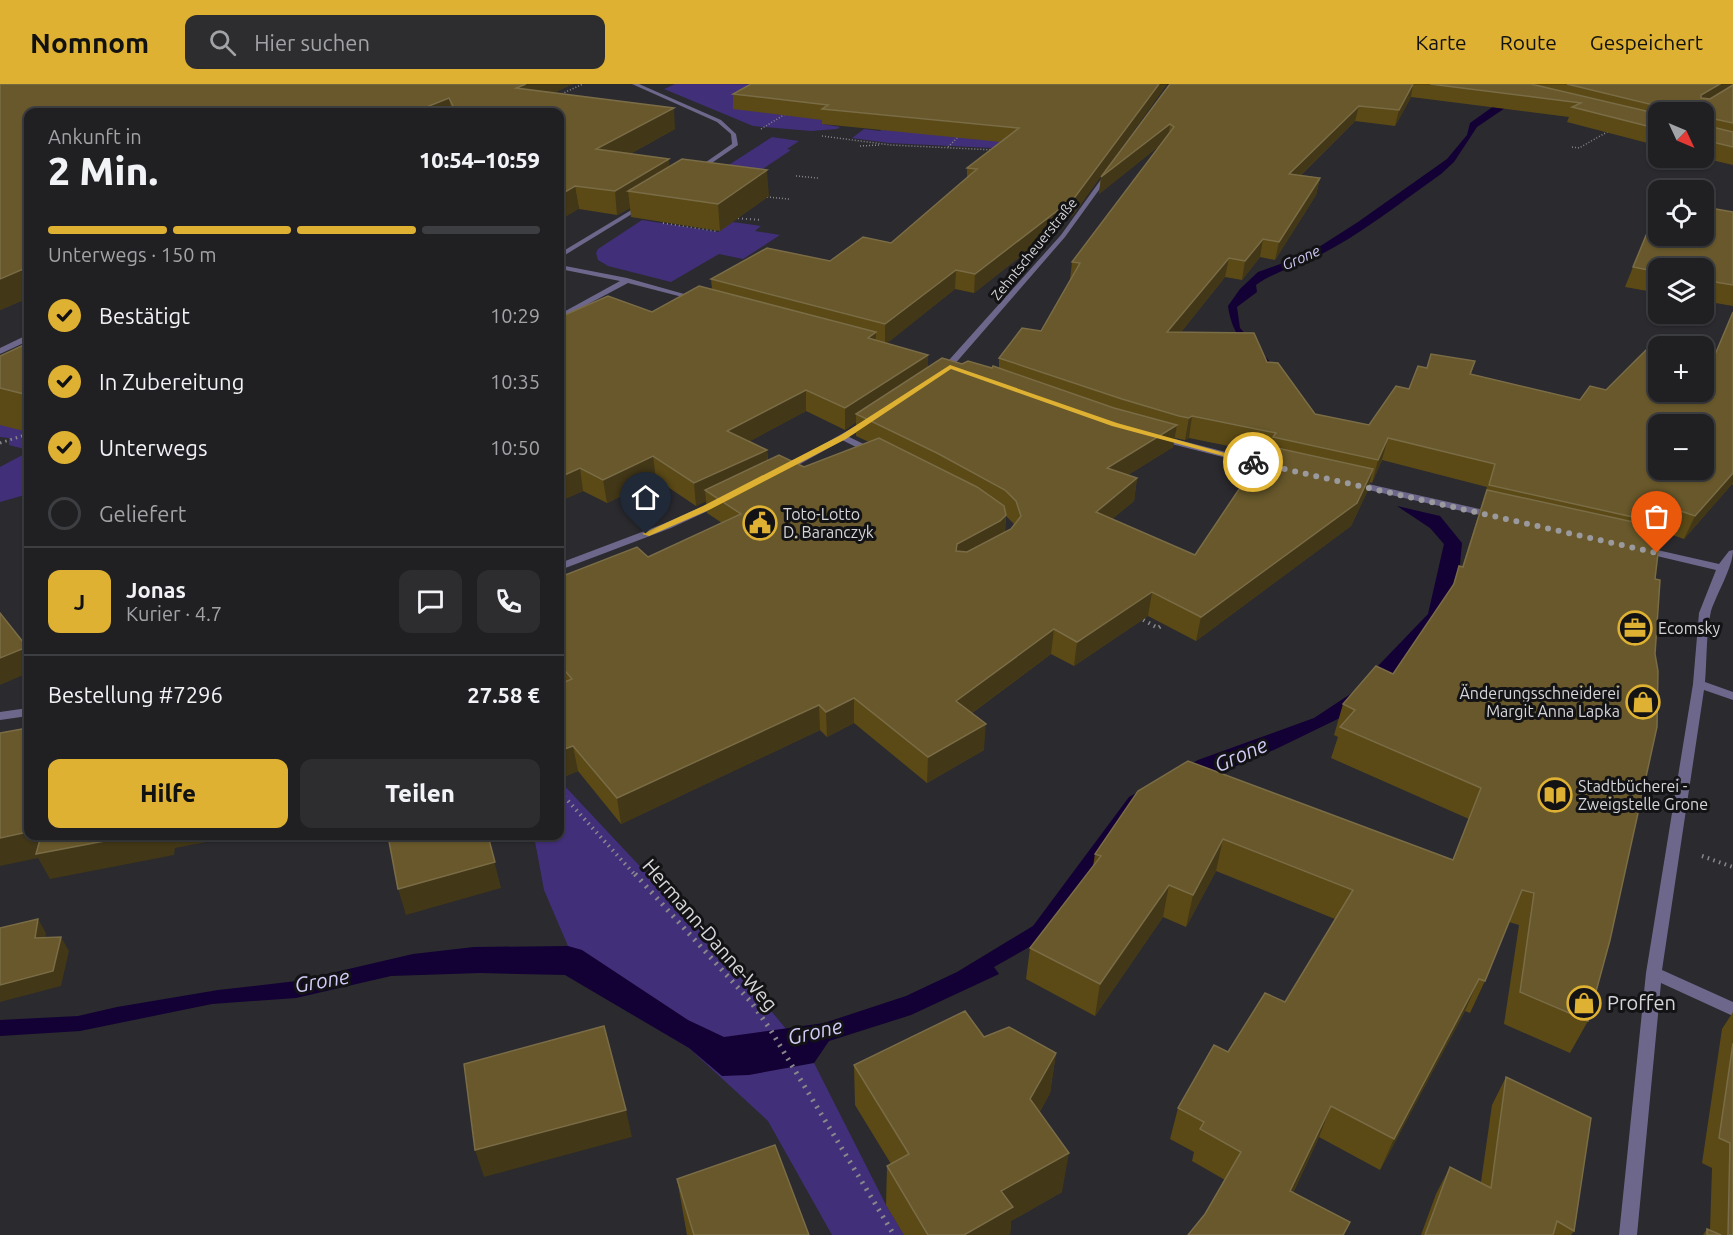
<!DOCTYPE html>
<html lang="de">
<meta charset="utf-8">
<style>
:root{--surface:#202023;--page:#2d2d30;--text:#f1f3f6;--muted:#a2a3a6;--line:#3d3e41;--accent:#deb133}
body{margin:0;font-family:Ubuntu,sans-serif;background:var(--page);color:var(--text);height:100vh;display:flex;flex-direction:column;font-size:22px;white-space:nowrap}
*{box-sizing:border-box;margin:0}
p{font-size:20px;color:var(--muted)}
.icon{flex:none;width:33px;height:33px;fill:none;stroke:currentColor;stroke-width:2;stroke-linecap:round;stroke-linejoin:round}
.map{position:relative;flex:1;overflow:hidden}
.panel{position:absolute;left:24px;top:24px;width:540px;height:732px;display:flex;flex-direction:column;background:var(--surface);border-radius:12px;box-shadow:0 2px 4px #0004,0 0 0 2px var(--line)}
.panel>*{flex:none}
.needle{width:39px;rotate:134deg}
.tools{position:absolute;left:1648px;top:18px;display:grid;gap:12px}
.tools a{display:grid;place-items:center;width:66px;height:66px;border-radius:12px;background:var(--surface);box-shadow:0 2px 4px #0004,0 0 0 2px var(--line);font-size:30px}
.pin{position:absolute;display:grid;place-items:center;width:51px;height:51px;color:#fff;margin:-62px -26px;border-radius:50% 50% 50% 0;rotate:-45deg;box-shadow:0 0 6px #0007}
.pin .icon{rotate:45deg}
.courier{position:absolute;display:grid;place-items:center;width:60px;height:60px;margin:-30px;border:4px solid #deb133;border-radius:50%;background:#fff;color:#222;box-shadow:0 2px 8px #0007}
.headline em{font-style:normal;font-weight:800}
.headline div{display:flex;flex-direction:column-reverse}
.headline{display:flex;align-items:center;justify-content:space-between;height:102px;padding:0 24px}
h1{font-size:39px;font-weight:800;line-height:45px}
.bar{display:grid;grid-template-columns:repeat(4,1fr);gap:9px 6px;align-content:center;height:72px;padding:0 24px}
.bar i{height:8px;border-radius:4px;background:var(--line)}
.bar .active{background:var(--accent)}
.bar p{grid-column:span 4}
.line{display:flex;align-items:center;gap:15px;padding:0 24px;border-top:2px solid var(--line)}
.line div{flex:1}
.round{display:grid;place-items:center;flex:none;width:63px;height:63px;border-radius:12px;background:var(--page)}
ol{padding:0 24px;list-style:none}
li{display:flex;align-items:center;gap:18px;height:66px}
li p{margin-inline-start:auto}
li .icon{padding:6px;border-radius:50%;background:var(--accent);color:#111;stroke-width:4}
li:last-child{color:var(--muted)}
li i{width:33px;height:33px;border:3px solid var(--line);border-radius:50%}
.button{display:flex;gap:12px;margin-top:auto;padding:12px 24px}
.button a{flex:1;height:69px;border-radius:12px;background:var(--accent);color:#111;font-size:24px;font-weight:800;line-height:69px;text-align:center}
.button a+a{background:var(--page);color:var(--text)}
header{display:flex;align-items:center;gap:36px;box-sizing:border-box;height:84px;padding:0 30px;background:var(--accent);color:#111}
header strong{font-size:28px}
nav{display:flex;gap:33px;margin-inline-start:auto;font-size:21px}
.search{width:420px;height:54px;background:var(--page);display:flex;align-items:center;gap:15px;box-sizing:border-box;padding:0 21px;border-radius:12px;color:var(--muted);font-size:22px}
.map>svg:first-child{display:block}
.green{fill:#422f79}
.water{fill:#130034}
.lines{fill:none;stroke-linecap:round;stroke-linejoin:round}
.path-far4{stroke:#88888c;stroke-width:1.5;stroke-dasharray:1 2;stroke-linecap:butt}
.path-far3{stroke:#88888c;stroke-width:2;stroke-dasharray:1 3;stroke-linecap:butt}
.path-far2{stroke:#88888c;stroke-width:3;stroke-dasharray:1.5 4;stroke-linecap:butt}
.path-far1{stroke:#88888c;stroke-width:4;stroke-dasharray:1.5 4.5;stroke-linecap:butt}
.path{stroke:#88888c;stroke-width:5;stroke-dasharray:2 6;stroke-linecap:butt}
.service{fill:#6d688b;fill-rule:evenodd}
.minor{fill:#6d688b;fill-rule:evenodd}
.wall{fill:#5b4a16;fill-rule:evenodd}
.shaded-wall{fill:#423717}
.building{fill:#68582b;stroke:#7a6c46;stroke-width:1.5;fill-rule:evenodd}
.route{fill:#deb133}
.done{stroke:#9a999e;stroke-width:6;stroke-dasharray:0 10.8}
.labels{text-anchor:middle;stroke-width:6;stroke-linejoin:round;paint-order:stroke}
.far-street-label{font-size:14px;fill:#d6d5d9;stroke:#131315}
.far-water-label{font-size:15px;font-style:italic;fill:#d1cbf7;stroke:#131315}
.poi-label{font-size:16px;fill:#d6d5d9;stroke:#131315;text-anchor:start}
.near-street-label{font-size:20px;fill:#d6d5d9;stroke:#131315}
.near-poi-label{font-size:20px;fill:#d6d5d9;stroke:#131315;text-anchor:start}
.near-water-label{font-size:21px;font-style:italic;fill:#d1cbf7;stroke:#131315}
</style>
<header>
<strong>Nomnom</strong>
<div class="search"><svg class="icon" aria-label="search" viewBox="0 0 24 24"><circle cx="10" cy="10" r="6"/><path d="M15 15l6 6"/></svg>Hier suchen</div>
<nav><a>Karte</a><a>Route</a><a>Gespeichert</a></nav>
</header>
<div class="map">
<svg width="1733" height="1151" viewBox="0 0 1733 1151">
<rect width="100%" height="100%" fill="#2a2a2f"/>
<g class="green">
<path d="M675,0H959L1013,65L889,59L852,54L864,45L880,47L911,24L823,40L840,43L837,45L811,47L753,42L664,5Z"/>
<path d="M772,53L799,57L787,65L791,66L714,118L706,117L673,139L645,135Z"/>
<path d="M642,136L718,148L733,138L761,142L755,147L780,151L743,175L719,170L671,198L608,182L598,176L596,169L598,165Z"/>
<path d="M28,267V366L9,361V354L0,353V281Z"/>
<path d="M28,368V410L0,418V383Z"/>
<path d="M560,697L740,889L814,979L886,1121L904,1151H832L768,1037L689,964L569,892L568,862L544,806L534,752H560Z"/>
</g>
<g class="water">
<path d="M1501,17L1511,20L1477,43L1454,78L1441,90C1400,119 1359,152 1314,174C1294,183 1274,188 1256,201L1257,208L1237,223L1240,244L1277,286C1251,265 1233,258 1228,222L1240,205L1258,188L1308,170L1358,138L1447,75L1467,51L1470,39Z"/>
<path d="M1397,422L1440,432L1462,459L1460,480L1449,511L1417,570L1348,630L1276,665L1201,697L1063,844L994,883L999,890L911,931L829,957L814,979L749,991L722,992L689,964L565,891L480,889L391,892L296,914L212,920L80,947L0,952V936L78,932L117,923L218,906L297,897L413,870L474,863L568,862L582,866L688,936L724,953L824,939L906,912L957,888L1033,842L1129,713L1198,676L1314,634L1352,609L1428,530L1444,460L1430,444Z"/>
</g>
<g class="lines">
<g class="path-far4">
<path d="M559,11L583,0"/>
<path d="M761,45L787,29"/>
<path d="M822,52L891,61L995,66"/>
<path d="M860,62L879,61"/>
<path d="M948,63L958,53"/>
<path d="M1572,63L1579,64L1609,47"/>
<path d="M796,92L818,94"/>
<path d="M767,113L789,115"/>
</g>
<g class="path-far3">
<path d="M734,134L761,136"/>
<path d="M663,139L716,147L720,144"/>
</g>
<path class="path-far2" d="M0,359L28,350"/>
<g class="path-far1">
<path d="M1138,533L1158,544L1164,540"/>
<path d="M560,708L636,792"/>
<path d="M1702,772L1733,783"/>
</g>
<path class="path" d="M635,790L751,918L770,945L894,1151"/>
<path class="service" d="M843,350L878,367L880,369L875,372L872,371L840,355V351Z"/>
<g class="minor">
<path d="M632,0H639L721,36L736,50L738,61L700,87H696V85L732,60L731,50L717,38Z"/>
<path d="M1107,87L1112,88L1065,153L947,289H941V285L1061,151Z"/>
<path d="M643,119L646,121L645,122L560,174V169Z"/>
<path d="M560,181L627,194L702,215L698,217L628,199L560,235V230L620,197L560,185Z"/>
<path d="M25,252H28V257L0,270V264Z"/>
<path d="M870,334L873,335V339L786,388L783,389L778,386Z"/>
<path d="M1159,351L1273,380L1275,382L1270,385L1156,356L1154,354Z"/>
<path d="M1355,397L1493,428L1498,431L1493,434L1351,402L1350,400Z"/>
<path d="M719,415L724,418L723,420L671,444L560,486V479L663,440Z"/>
<path d="M1644,463L1719,480L1729,467L1733,466C1733,483 1717,509 1711,527C1706,548 1707,576 1705,598L1733,608V616L1704,606L1662,886L1733,918V932L1661,899L1637,1151H1619L1646,889L1693,600L1699,529L1716,486L1640,468L1639,466Z"/>
<path d="M28,624V632L0,636V628Z"/>
</g>
</g>
<g class="wall">
<path d="M0,0H573L553,9L675,45L630,70L769,112L720,147L631,133L630,124L617,131L579,125L560,28H28V214L0,226Z"/>
<path d="M1167,0L1073,131L974,209L955,205L887,259L928,284L962,280L992,284H999V274L1041,247L1070,196L1072,178L1159,62L1099,110L1101,93L1170,0H1733V81L1703,74H1704V28H1659V62L1567,38L1569,33L1411,13L1395,42L1355,37L1301,91L1320,94L1316,111L1275,176L1260,173L1242,196L1225,193L1181,248L1267,278L1315,330L1369,341L1409,305L1427,284L1475,277L1471,290L1580,316L1606,306L1714,273L1733,228V401L1732,400L1684,455L1661,447L1588,937L1570,969L1504,940L1519,841L1509,838L1485,897L1470,929L1465,927L1380,1086L1319,1053L1293,1109L1350,1138L1344,1151H1188L1205,1130L1225,1096L1192,1077L1194,1068L1170,1055L1178,1024L1228,968L1285,918L1335,835L1216,787L1186,843L1163,833L1095,932L1026,895L1030,864L1093,782L1095,770L1138,707L1453,776L1469,735L1331,674L1338,653L1334,651L1343,620L1393,590L1453,501L1459,482L1462,483L1487,403L1382,376L1372,399L1370,398L1367,408L1351,442L1196,557L1148,532L1074,582L1051,570L972,629L984,666L927,699L854,639L827,653L820,646L621,740L578,687L566,692L560,683V493L648,473L722,439L707,429L706,417L696,422L656,395L607,419L583,407L560,417L652,228L712,205L711,195L830,177L891,159L967,94V84L1001,58L822,40V36L733,25V10ZM806,327L845,346L856,338V352L869,358L804,383L768,377L767,366L750,357ZM1175,354L1185,356L1189,354L1263,369L1195,471L1112,435L1134,417L1137,394L1128,391L1173,363ZM1006,432L1014,440L1011,445L1005,448Z"/>
<path d="M1733,128V222L1704,217V184H1659V209L1625,203L1633,183Z"/>
<path d="M28,259V348L0,341V272Z"/>
<path d="M1733,928V1151H1703L1707,1145L1710,1146L1712,1084L1702,1079L1722,945Z"/>
<path d="M984,953L1056,969L1050,1009L1039,1029L1062,1108L1011,1137L1010,1151H904L886,1121L887,1082L891,1080L855,1021L854,981Z"/>
<path d="M1506,993L1574,1147L1571,1151H1421L1436,1110L1450,1083L1481,1098L1492,1021Z"/>
<path d="M677,1095L809,1151H687Z"/>
</g>
<g class="shaded-wall">
<path d="M526,0H573L519,25L516,4Z"/>
<path d="M1159,0H1167L1073,131L974,209L975,190Z"/>
<path d="M1413,0L1411,13L1395,42L1399,26Z"/>
<path d="M1720,0H1733V3L1696,26L1701,11Z"/>
<path d="M449,14L452,28H414Z"/>
<path d="M1359,22L1355,37L1285,106L1289,90Z"/>
<path d="M674,24L675,45L599,87L596,65Z"/>
<path d="M1170,40L1168,55L1099,110L1101,93Z"/>
<path d="M669,75L671,98L628,107L630,124L617,131L615,107Z"/>
<path d="M767,86L769,112L720,147L718,120Z"/>
<path d="M1320,94L1316,111L1275,176L1279,158Z"/>
<path d="M575,102L579,125L560,136V111Z"/>
<path d="M1263,155L1260,173L1242,196L1245,177Z"/>
<path d="M1229,174L1225,193L1164,269L1167,248Z"/>
<path d="M28,183V214L0,226V195Z"/>
<path d="M956,186L955,205L885,261V240Z"/>
<path d="M876,248L875,268L868,254Z"/>
<path d="M928,271V291L856,330V338L845,346V324Z"/>
<path d="M806,306V327L728,369L727,347Z"/>
<path d="M1192,332L1189,354L1185,356L1189,334Z"/>
<path d="M1177,341L1173,363L1104,406L1107,384Z"/>
<path d="M1388,354L1382,376L1372,399L1378,376Z"/>
<path d="M767,366L768,388L705,406L706,417L696,422L694,399Z"/>
<path d="M653,372L656,395L607,419L603,396Z"/>
<path d="M580,384L583,407L560,417V393Z"/>
<path d="M1373,385L1367,408L1351,442L1196,557L1201,533Z"/>
<path d="M1733,389V398L1732,400L1684,455L1695,432Z"/>
<path d="M1137,394L1134,417L1093,451L1096,428Z"/>
<path d="M1006,431L1004,454L955,491L957,460Z"/>
<path d="M1152,508L1148,532L1074,582L1077,558Z"/>
<path d="M1054,545L1051,570L954,642L956,617Z"/>
<path d="M27,563L28,565V589L0,601V574Z"/>
<path d="M854,614V639L827,653L826,628Z"/>
<path d="M819,621L820,646L621,740L617,714Z"/>
<path d="M986,640L984,666L927,699L928,673Z"/>
<path d="M573,662L578,687L566,692L562,666Z"/>
<path d="M28,748V752H223L222,755L175,764L174,771L50,795L38,774L0,782V754Z"/>
<path d="M488,752L501,804L406,831L398,805Z"/>
<path d="M1223,755L1216,787L1186,843L1193,811Z"/>
<path d="M1169,801L1163,833L1095,932L1100,900Z"/>
<path d="M38,835L46,849L44,869L35,854Z"/>
<path d="M61,853L69,867L61,902L0,918V901Z"/>
<path d="M1479,895L1465,927L1380,1086L1394,1055Z"/>
<path d="M1056,969L1050,1009L1024,1055L1030,1015Z"/>
<path d="M1331,1022L1319,1053L1279,1138L1290,1107Z"/>
<path d="M626,1026L632,1053L484,1093L475,1066Z"/>
<path d="M1069,1069L1062,1108L1011,1137L1010,1151H964L1001,1107Z"/>
</g>
<g class="building">
<path d="M0,0H526L516,4L674,24L596,65L669,75L615,107L575,102L560,111V28H456L449,14L414,28H28V183L0,195Z"/>
<path d="M751,0H1159L1075,113L975,190L956,186L885,240L711,195L767,164L830,177L863,153L891,159L977,85L967,84L1019,44L822,25L828,21L733,10Z"/>
<path d="M1170,0H1413L1399,26L1359,22L1289,90L1320,94L1279,158L1263,155L1245,177L1229,174L1167,248L1254,249L1267,278L1278,279L1315,330L1369,341L1396,302L1409,305L1418,282L1427,284L1431,270L1475,277L1470,290L1580,316L1590,302L1606,306L1654,258L1670,262H1659V308H1704V271L1714,273L1733,228V389L1695,432L1663,421L1660,439L1489,401L1495,380L1388,354L1378,376L1273,353L1276,349L1192,332L1189,334L1179,332L1122,315L999,274L1022,244L1041,247L1080,179L1072,178L1174,43L1170,40L1101,93ZM1659,340H1704V386H1659Z"/>
<path d="M1430,0H1531L1659,30V45L1572,23L1581,19Z"/>
<path d="M1567,0H1720L1701,11V14L1710,15L1733,1V39L1710,34L1708,36V42L1733,48V63L1704,56V28H1667L1666,24Z"/>
<path d="M682,75L767,86L718,120L628,107Z"/>
<path d="M1659,120V152H1704V123L1733,128V201L1704,196V184H1659V188L1633,183Z"/>
<path d="M699,202L876,248L868,254L928,271L845,324L806,306L727,347L767,366L694,399L653,372L603,396L580,384L560,393V233L608,212L652,228Z"/>
<path d="M28,259V311L0,304V272Z"/>
<path d="M942,274L962,280L968,277L992,284L993,282L1114,324L1177,341L1107,384L1137,394L1096,428L1195,471L1268,362L1373,385L1357,419L1201,533L1152,508L1077,558L1054,545L956,617L986,640L928,673L854,614L826,628L819,621L617,714L573,662L562,666L560,664V600L572,595L560,581V493L637,463L648,473L741,430L705,406L779,371L804,383L879,354L977,403L1004,422L1006,431L1000,437L957,460L956,467L967,468L1011,445L1021,432L1016,417L1005,406L937,369L856,330Z"/>
<path d="M1487,406L1661,444L1655,495L1660,496L1655,570L1658,587L1657,643L1610,856L1588,937L1520,908L1534,809L1522,806L1485,897L1479,895L1394,1055L1331,1022L1290,1107L1350,1138L1343,1151H1188L1205,1130L1241,1068L1200,1045L1204,1038L1178,1024L1214,961L1228,968L1265,909L1285,918L1353,806L1223,755L1193,811L1169,801L1100,900L1030,864L1101,772L1095,770L1138,707L1188,677L1453,776L1481,704L1340,643L1355,626L1343,620L1376,582L1393,590L1454,500L1459,482L1463,483Z"/>
<path d="M0,529L27,563L0,574Z"/>
<path d="M28,644V748L0,754V649Z"/>
<path d="M41,752H131L36,770Z"/>
<path d="M388,752H488L495,778L398,805Z"/>
<path d="M38,835L35,854L61,853L53,887L0,901V844Z"/>
<path d="M965,927L984,953L1009,943L1056,969L1030,1015L1069,1069L1001,1107L1013,1123L964,1151H928L887,1082L909,1070L854,981Z"/>
<path d="M604,942L626,1026L475,1066L464,980Z"/>
<path d="M1733,959V1151H1728L1730,1059L1719,1054Z"/>
<path d="M1506,993L1591,1034L1574,1147L1557,1137L1553,1151H1425L1450,1083L1491,1104Z"/>
<path d="M775,1061L809,1151H694L677,1095Z"/>
<path d="M1707,1145L1721,1151H1707Z"/>
</g>
<path class="route" d="M950,281L1117,339L1257,378L1253,380L1112,342L951,285L846,355L709,426L649,452L642,450L703,422L841,351Z"/>
<g class="lines">
<path class="done" d="M1253,378L1657,469"/>
</g>
<defs>
<symbol id="civic-ring" viewBox="-11 -11 22 22"><circle r="9.5" fill="#131315" stroke="#deb133" stroke-width="1.5"/><path d="M-.6-6.5H3V-4.5H.6V-3L4-1V1h2V6H-6V1h2V-1L-.6-3ZM-1.2 2.5V6h2.4V2.5Z" fill="#deb133"/></symbol>
<symbol id="office-ring" viewBox="-11 -11 22 22"><circle r="9.5" fill="#131315" stroke="#deb133" stroke-width="1.5"/><path d="M-6-3h4V-5.5h4V-3h4V5H-6ZM-1-4.5V-3h2v-1.5ZM-6 0V1H6V0Z" fill="#deb133"/></symbol>
<symbol id="shop-ring" viewBox="-11 -11 22 22"><circle r="9.5" fill="#131315" stroke="#deb133" stroke-width="1.5"/><path d="M-5-2.5h2.3a2.7 3.5 0 0 1 5.4 0H5L5.5 6h-11ZM-1.5-2.5h3a1.5 2.3 0 0 0-3 0Z" fill="#deb133"/></symbol>
<symbol id="library-ring" viewBox="-11 -11 22 22"><circle r="9.5" fill="#131315" stroke="#deb133" stroke-width="1.5"/><path d="M-6-4Q-3-5.5-.7-3.5V5Q-3 3-6 4ZM6-4Q3-5.5 .7-3.5V5Q3 3 6 4Z" fill="#deb133"/></symbol>
</defs>
<g fill-rule="evenodd">
<use href="#civic-ring" x="741" y="420" width="38" height="38"/>
<use href="#office-ring" x="1616" y="525" width="38" height="38"/>
<use href="#shop-ring" x="1624" y="599" width="38" height="38"/>
<use href="#library-ring" x="1536" y="692" width="38" height="38"/>
<use href="#shop-ring" x="1565" y="900" width="38" height="38"/>
</g>
<g class="labels">
<g class="far-street-label">
<text transform="translate(1034 165) rotate(-51)" y="5">Zehntscheuerstraße</text>
</g>
<g class="far-water-label">
<text transform="translate(1301 174) rotate(-24)" y="5">Grone</text>
</g>
<g class="poi-label">
<text x="783" y="436">Toto-Lotto<tspan x="783" dy="18">D. Baranczyk</tspan></text>
<text x="1658" y="550">Ecomsky</text>
<text x="1620" y="615" text-anchor="end">Änderungsschneiderei<tspan x="1620" dy="18">Margit Anna Lapka</tspan></text>
<text x="1578" y="708">Stadtbücherei -<tspan x="1578" dy="18">Zweigstelle Grone</tspan></text>
</g>
<g class="near-street-label">
<text transform="translate(710 851) rotate(49)" y="7">Hermann-Danne-Weg</text>
</g>
<g class="near-poi-label">
<text x="1607" y="926">Proffen</text>
</g>
<g class="near-water-label">
<text transform="translate(1241 671) rotate(-24)" y="7">Grone</text>
<text transform="translate(322 897) rotate(-10)" y="7">Grone</text>
<text transform="translate(815 948) rotate(-13)" y="7">Grone</text>
</g>
</g>
</svg>
<div class="tools">
<a><svg class="needle" viewBox="-14 -14 28 28"><path d="M0-13l5 13h-10z" fill="#e53935"/><path d="M0 13l5-13h-10z" fill="#a2a3a6"/></svg></a>
<a><svg class="icon" aria-label="locate" viewBox="0 0 24 24"><circle cx="12" cy="12" r="6"/><path d="M12 2v4M12 18v4M2 12h4M18 12h4"/></svg></a>
<a><svg class="icon" aria-label="layers" viewBox="0 0 24 24"><path d="M12 4l9 5-9 5-9-5zM3 14l9 5 9-5"/></svg></a>
<a>+</a>
<a>−</a>
</div>
<div class="pin" style="left:1657px;top:469px;background:#ea580c"><svg class="icon" aria-label="bag" viewBox="0 0 24 24"><path d="M5 8h14l-1 12H6zM9 8a3 3 0 0 1 6 0"/></svg></div>
<div class="pin" style="left:646px;top:450px;background:#1f2937"><svg class="icon" aria-label="home" viewBox="0 0 24 24"><path d="M3 11l9-7 9 7M6 9v11h12V9"/></svg></div>
<div class="courier" style="left:1253px;top:378px"><svg class="icon" aria-label="bike" viewBox="0 0 24 24"><circle cx="6" cy="16" r="4"/><circle cx="18" cy="16" r="4"/><path d="M6 16l4-8h5l3 8M10 8l3 8H6M13 5h3"/></svg></div>
<section class="panel">
<div class="headline"><div><h1>2 Min.</h1><p>Ankunft in</p></div><em>10:54–10:59</em></div>
<div class="bar"><i class="active"></i><i class="active"></i><i class="active"></i><i></i><p>Unterwegs · 150 m</p></div>
<ol>
<li><svg class="icon" aria-label="check" viewBox="0 0 24 24"><path d="M5 12l5 5 9-10"/></svg>Bestätigt<p>10:29</p></li>
<li><svg class="icon" aria-label="check" viewBox="0 0 24 24"><path d="M5 12l5 5 9-10"/></svg>In Zubereitung<p>10:35</p></li>
<li><svg class="icon" aria-label="check" viewBox="0 0 24 24"><path d="M5 12l5 5 9-10"/></svg>Unterwegs<p>10:50</p></li>
<li><i></i>Geliefert</li>
</ol>
<div class="line" style="height:108px"><b class="round" style="background:var(--accent);color:#111">J</b><div><b>Jonas</b><p>Kurier · 4.7</p></div><a class="round"><svg class="icon" aria-label="chat" viewBox="0 0 24 24"><path d="M4 5h16v11H9l-5 4z"/></svg></a><a class="round"><svg class="icon" aria-label="phone" viewBox="0 0 24 24"><path d="M5 4h4l2 5-3 2q2 4 5 5l2-3 5 2v4C11 20 4 13 5 4z"/></svg></a></div>
<div class="line" style="height:78px"><div>Bestellung #7296</div><b>27.58 €</b></div>
<div class="button"><a>Hilfe</a><a>Teilen</a></div>
</section>
</div>
